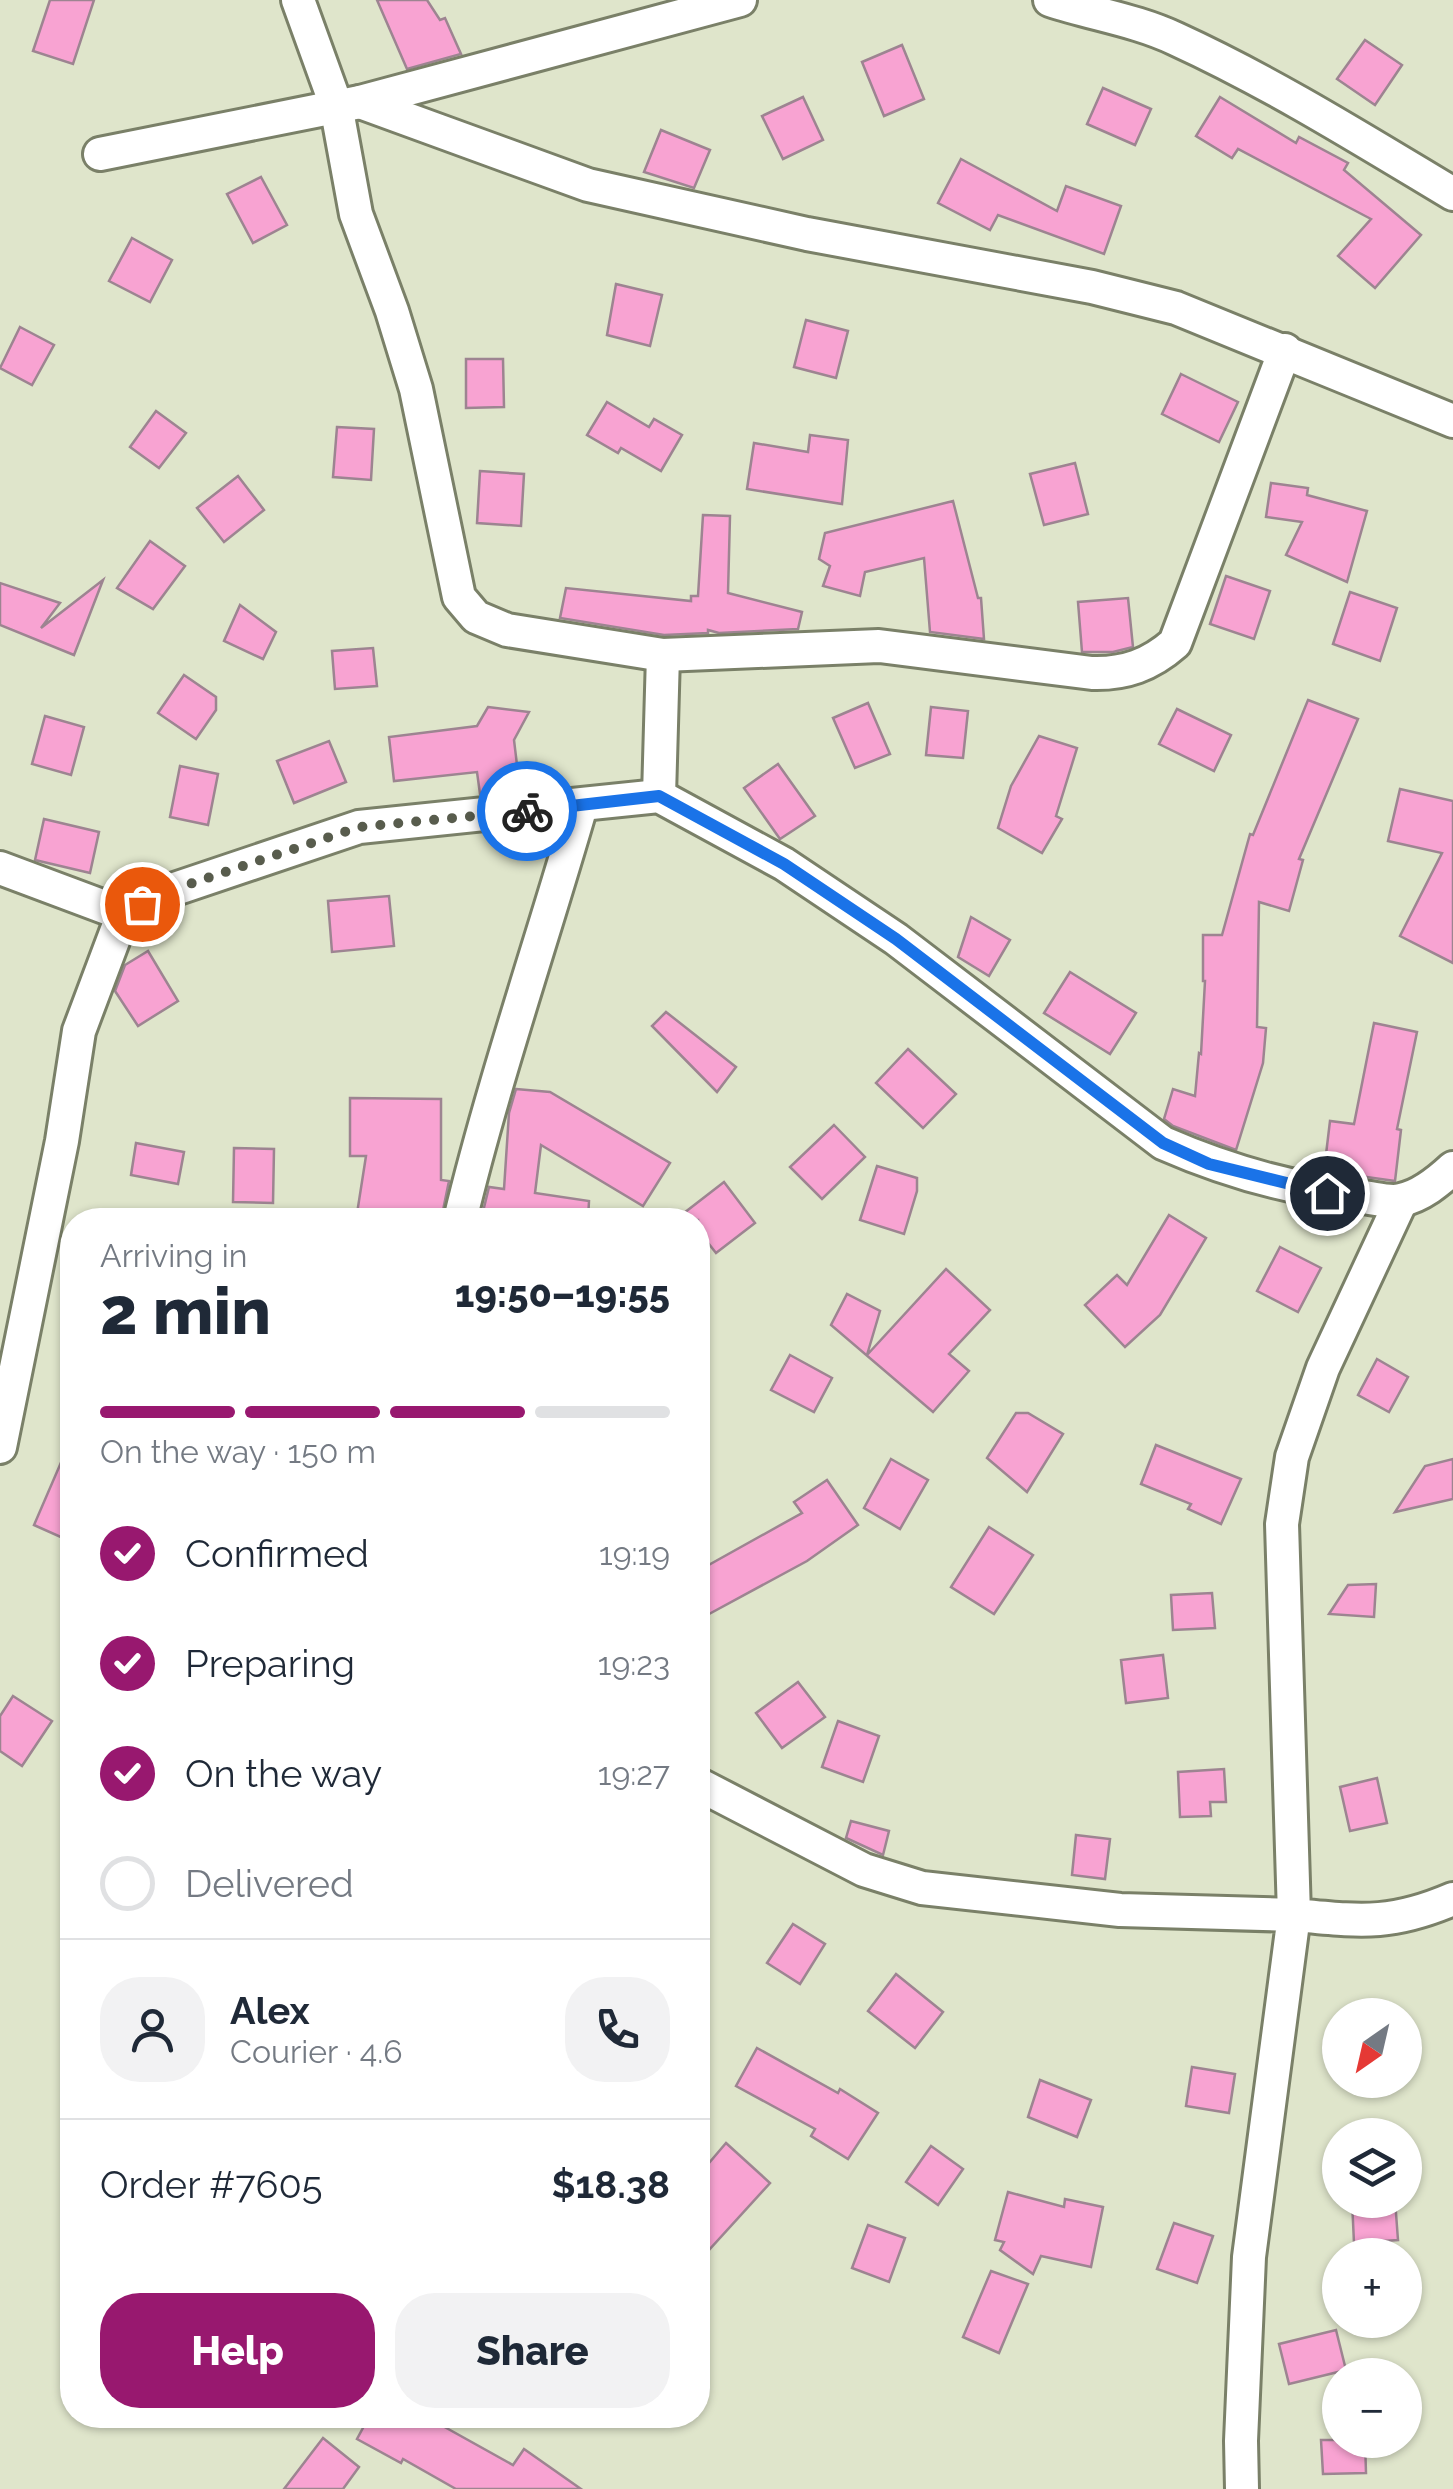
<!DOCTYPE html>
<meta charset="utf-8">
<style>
:root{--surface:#fff;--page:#f2f2f3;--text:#1f2937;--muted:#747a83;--line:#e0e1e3;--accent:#98186f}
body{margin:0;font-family:Raleway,sans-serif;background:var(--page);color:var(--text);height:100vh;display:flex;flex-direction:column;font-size:38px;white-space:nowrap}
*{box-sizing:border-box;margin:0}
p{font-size:32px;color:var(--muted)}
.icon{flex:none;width:55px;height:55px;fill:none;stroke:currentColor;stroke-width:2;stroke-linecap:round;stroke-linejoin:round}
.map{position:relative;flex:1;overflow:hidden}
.drawer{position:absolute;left:60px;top:1208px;width:650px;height:1220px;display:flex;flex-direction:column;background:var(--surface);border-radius:40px;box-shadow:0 2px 8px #0004}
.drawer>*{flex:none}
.needle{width:65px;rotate:214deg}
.fabs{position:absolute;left:1322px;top:1998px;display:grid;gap:20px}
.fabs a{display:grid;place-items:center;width:100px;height:100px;border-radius:50%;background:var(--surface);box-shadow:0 2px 8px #0004;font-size:50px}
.pin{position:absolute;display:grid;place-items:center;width:85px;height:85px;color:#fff;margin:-42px;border:5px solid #fff;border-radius:50%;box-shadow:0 2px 10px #0007}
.courier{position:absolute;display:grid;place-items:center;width:100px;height:100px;margin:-50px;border:8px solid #1a73e8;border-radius:50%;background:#fff;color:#222;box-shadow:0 2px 12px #0007}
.summary em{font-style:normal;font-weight:800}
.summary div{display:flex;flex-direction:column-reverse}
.summary{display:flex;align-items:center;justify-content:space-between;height:170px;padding:0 40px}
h1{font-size:65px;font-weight:800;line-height:75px}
.bar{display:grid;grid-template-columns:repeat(4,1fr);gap:15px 10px;align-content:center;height:120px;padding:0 40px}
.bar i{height:12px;border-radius:8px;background:var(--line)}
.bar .selected{background:var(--accent)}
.bar p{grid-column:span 4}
.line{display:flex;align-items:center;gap:25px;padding:0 40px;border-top:2px solid var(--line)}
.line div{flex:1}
.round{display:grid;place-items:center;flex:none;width:105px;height:105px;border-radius:40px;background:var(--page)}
ol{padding:0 40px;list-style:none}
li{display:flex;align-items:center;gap:30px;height:110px}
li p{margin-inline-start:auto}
li .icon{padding:10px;border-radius:50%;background:var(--accent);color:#fff;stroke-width:4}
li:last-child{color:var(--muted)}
li i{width:55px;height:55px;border:5px solid var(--line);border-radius:50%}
.primary-button{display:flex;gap:20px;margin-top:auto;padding:20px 40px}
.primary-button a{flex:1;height:115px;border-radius:40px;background:var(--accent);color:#fff;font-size:40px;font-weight:800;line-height:115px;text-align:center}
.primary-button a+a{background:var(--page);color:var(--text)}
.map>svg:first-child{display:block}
.building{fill:#f8a3d2;stroke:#9d8491;stroke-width:2.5}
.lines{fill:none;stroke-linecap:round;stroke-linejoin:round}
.minor-casing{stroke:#7a8068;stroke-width:38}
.minor{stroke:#fff;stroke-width:32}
.done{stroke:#585c4d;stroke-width:10;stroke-dasharray:0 18}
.route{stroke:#1a73e8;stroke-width:12}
</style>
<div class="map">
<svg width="1453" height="2489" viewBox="0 0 1453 2489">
<rect width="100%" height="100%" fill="#dfe5cb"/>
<g class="building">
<path d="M50,0H94L73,64L33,51Z"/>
<path d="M377,0H427L440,20L445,18L461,54L407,69Z"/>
<path d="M1365,40L1402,65L1375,105L1337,79Z"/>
<path d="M902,45L924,99L884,116L862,62Z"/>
<path d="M1103,88L1151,109L1135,145L1087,124Z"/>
<path d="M803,97L823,140L783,159L762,116Z"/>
<path d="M1220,97L1296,143L1299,137L1348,163L1344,170L1421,235L1375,288L1338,256L1371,219L1238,149L1232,158L1196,136Z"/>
<path d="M661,130L710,150L694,188L644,172Z"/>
<path d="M961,159L1057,211L1066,186L1121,206L1104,254L998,215L990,230L938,203Z"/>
<path d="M261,177L287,225L253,243L227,194Z"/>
<path d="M132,238L172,260L150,302L109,281Z"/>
<path d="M616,284L662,295L650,346L607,335Z"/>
<path d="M806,320L848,331L836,378L794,367Z"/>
<path d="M20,327L54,345L32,385L0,368Z"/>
<path d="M466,359H503L504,407L466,408Z"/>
<path d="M1181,374L1238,402L1219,442L1162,414Z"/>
<path d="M607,402L649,427L654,419L682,435L661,471L621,448L618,453L587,435Z"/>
<path d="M156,411L186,433L159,468L130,447Z"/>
<path d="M337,427L374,429L371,480L333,477Z"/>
<path d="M810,435L848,440L842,504L747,489L754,443L808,452Z"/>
<path d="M1075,463L1088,514L1044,525L1030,474Z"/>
<path d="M480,471L524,474L521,526L477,523Z"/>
<path d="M238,476L264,510L224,542L197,508Z"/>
<path d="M1271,483L1308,488L1307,495L1367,511L1347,582L1286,555L1302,522L1266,517Z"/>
<path d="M953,501L978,598H981L984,639L930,632L924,558L865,572L860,596L823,586L830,566L819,559L825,533Z"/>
<path d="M703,515L730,516L728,593L802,612L798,629L719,633L708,630V633L664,635L560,618L566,588L691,601V596H698Z"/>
<path d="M150,541L185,566L153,609L117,588Z"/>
<path d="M1226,576L1270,591L1254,639L1210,624Z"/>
<path d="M103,580L74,655L0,625V583L60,603L41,628Z"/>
<path d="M1350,592L1397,608L1380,661L1333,644Z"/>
<path d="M1128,598L1133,647L1113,652H1082L1078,602Z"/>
<path d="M240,605L276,632L263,659L224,641Z"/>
<path d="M373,648L377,686L335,689L332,651Z"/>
<path d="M184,675L216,697V710L196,739L158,713Z"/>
<path d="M1308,700L1358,719L1299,859L1303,860L1289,911L1259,902L1257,1027L1266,1028L1263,1063L1236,1150L1173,1126L1164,1119L1173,1089L1195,1096L1199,1053L1201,1054L1205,981H1203V935H1222L1250,834L1253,835Z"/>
<path d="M868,703L890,754L855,768L833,718Z"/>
<path d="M488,707L529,712L514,740L520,790L480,794L477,772L394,781L389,737L477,726Z"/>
<path d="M931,707L968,711L963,758L926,755Z"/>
<path d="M1177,709L1231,735L1214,771L1159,744Z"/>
<path d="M45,716L84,727L71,775L32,764Z"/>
<path d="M1039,736L1077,748L1056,816L1062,819L1042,853L998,828L1011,786Z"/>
<path d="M329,741L346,782L294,803L277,761Z"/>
<path d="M778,764L815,816L780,839L744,788Z"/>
<path d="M180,766L218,774L208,825L170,817Z"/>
<path d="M1400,789L1453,801V963L1400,936L1442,853L1388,841Z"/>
<path d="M44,819L99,832L90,873L35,860Z"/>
<path d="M389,896L394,946L332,952L328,901Z"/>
<path d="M971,917L1010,940L989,976L958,957Z"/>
<path d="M148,951L178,1001L138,1026L115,991L125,965Z"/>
<path d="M1070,972L1136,1013L1110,1054L1044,1013Z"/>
<path d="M666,1012L736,1067L717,1092L652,1026Z"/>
<path d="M1374,1023L1417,1032L1397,1129L1401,1130L1395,1181L1324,1171L1330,1121L1354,1124Z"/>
<path d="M908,1049L956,1094L923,1128L876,1083Z"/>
<path d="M516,1089L550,1092L670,1163L643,1206L541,1145L535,1193L589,1201L588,1220H481L489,1187L504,1189L509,1113Z"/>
<path d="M350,1098L441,1099V1180L449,1181L441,1220H356L366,1156H350Z"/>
<path d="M834,1125L865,1157L822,1199L790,1167Z"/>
<path d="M136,1143L184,1152L178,1184L131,1175Z"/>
<path d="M234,1148L274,1149L273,1203L233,1202Z"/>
<path d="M877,1166L917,1178V1191L904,1234L860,1220Z"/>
<path d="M724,1182L755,1223L716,1253L698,1230V1220H690L684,1213Z"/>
<path d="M1169,1215L1206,1238L1160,1315L1125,1347L1085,1305L1117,1275L1127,1285Z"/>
<path d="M1280,1247L1321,1268L1298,1312L1257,1291Z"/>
<path d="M946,1269L990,1310L949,1354L969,1371L933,1412L831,1325L847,1294L880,1311L867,1355Z"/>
<path d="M790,1355L832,1378L814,1412L771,1390Z"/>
<path d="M1377,1359L1408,1377L1389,1412L1358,1395Z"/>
<path d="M1016,1413H1028L1063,1434L1027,1492L987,1458Z"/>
<path d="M72,1437V1542L34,1525Z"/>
<path d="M1156,1445L1241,1479L1221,1524L1188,1509L1191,1504L1141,1484Z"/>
<path d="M891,1459L928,1480L900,1529L864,1508Z"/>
<path d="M1453,1459V1499L1395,1512L1425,1466Z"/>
<path d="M827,1480L858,1525L807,1561L698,1620V1571L802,1513L794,1502Z"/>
<path d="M989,1527L1033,1555L994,1614L951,1587Z"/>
<path d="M1376,1584L1374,1617L1329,1614L1348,1585Z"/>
<path d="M1212,1593L1215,1628L1173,1630L1171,1595Z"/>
<path d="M1163,1655L1168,1698L1126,1703L1121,1660Z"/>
<path d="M798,1682L825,1717L782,1748L756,1713Z"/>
<path d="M13,1696L52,1721L22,1766L0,1751V1716Z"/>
<path d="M838,1721L879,1736L863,1782L822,1767Z"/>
<path d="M1224,1769L1226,1802H1210L1211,1816L1180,1817L1178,1772Z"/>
<path d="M1377,1778L1387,1823L1350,1831L1340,1787Z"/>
<path d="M851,1821L889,1831L883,1855L846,1838Z"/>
<path d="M1076,1835L1110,1839L1105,1879L1072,1875Z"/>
<path d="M793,1924L825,1944L800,1984L767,1963Z"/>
<path d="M896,1974L943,2012L915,2048L868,2011Z"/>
<path d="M757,2048L838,2093L840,2089L878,2113L848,2159L811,2136L815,2129L736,2086Z"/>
<path d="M1192,2067L1235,2074L1229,2113L1186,2106Z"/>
<path d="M1040,2080L1091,2100L1077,2137L1028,2117Z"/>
<path d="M726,2143L770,2183L698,2262V2176Z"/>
<path d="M931,2146L963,2169L938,2205L906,2182Z"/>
<path d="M1008,2192L1064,2207L1065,2199L1103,2207L1091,2267L1041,2256L1033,2274L1000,2250L1004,2242L995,2240Z"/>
<path d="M1352,2200H1395L1398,2240L1354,2243Z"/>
<path d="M1174,2223L1213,2236L1197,2283L1157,2269Z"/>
<path d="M868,2225L905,2238L889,2282L852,2268Z"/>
<path d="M991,2271L1028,2284L999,2353L963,2337Z"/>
<path d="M1336,2330L1346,2370L1289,2384L1279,2344Z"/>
<path d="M370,2415H423L513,2465L524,2449L581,2489H456L403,2459L401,2463L357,2439Z"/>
<path d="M323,2438L359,2467L343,2489H284Z"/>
<path d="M1321,2440H1365L1366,2473L1323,2474Z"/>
</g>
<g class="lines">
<defs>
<g id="minor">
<path d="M298,0L336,105L356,214L392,311L416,389L459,597L476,617L507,630L663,655L879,646L1092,673C1125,674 1150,665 1175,643L1285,350"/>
<path d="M1050,0C1092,14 1136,20 1176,39C1272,83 1363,140 1453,194"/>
<path d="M360,102L588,185L807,234L1092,287L1176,308L1453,421"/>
<path d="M100,154L360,102L740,0"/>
<path d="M659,796L663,655"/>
<path d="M0,868L123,914"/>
<path d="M1401,1201L1323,1368L1292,1457L1282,1524L1294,1915C1360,1921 1390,1926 1453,1899"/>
<path d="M460,1220C494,1080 541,944 581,806"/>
<path d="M0,1447L62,1141L79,1031L123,914L160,894L359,827L659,796L784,864L896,939L1163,1143C1227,1171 1294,1190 1363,1197C1374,1198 1390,1203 1401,1200C1421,1196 1439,1181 1453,1168"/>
<path d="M698,1784L864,1870L922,1888L1120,1910L1294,1915L1249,2257L1241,2441L1242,2489"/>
</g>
</defs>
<use href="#minor" class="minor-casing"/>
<use href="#minor" class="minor"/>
</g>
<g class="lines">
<path class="done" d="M142,904L160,894L359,827L527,811"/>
<path class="route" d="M527,811L659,796L784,864L896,939L1163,1143L1209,1164L1327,1193"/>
</g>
</svg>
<div class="fabs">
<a><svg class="needle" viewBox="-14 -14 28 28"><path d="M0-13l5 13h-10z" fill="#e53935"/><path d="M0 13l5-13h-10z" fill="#747a83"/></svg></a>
<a><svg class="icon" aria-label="layers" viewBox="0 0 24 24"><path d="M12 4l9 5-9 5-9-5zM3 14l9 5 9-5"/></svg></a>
<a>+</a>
<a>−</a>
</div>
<div class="pin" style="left:142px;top:904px;background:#ea580c"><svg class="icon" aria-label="bag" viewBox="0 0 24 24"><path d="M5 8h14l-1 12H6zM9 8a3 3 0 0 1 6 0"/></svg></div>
<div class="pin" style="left:1327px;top:1193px;background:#1f2937"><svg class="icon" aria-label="home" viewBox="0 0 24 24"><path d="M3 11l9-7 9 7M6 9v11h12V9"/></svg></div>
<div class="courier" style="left:527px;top:811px"><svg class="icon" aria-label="bike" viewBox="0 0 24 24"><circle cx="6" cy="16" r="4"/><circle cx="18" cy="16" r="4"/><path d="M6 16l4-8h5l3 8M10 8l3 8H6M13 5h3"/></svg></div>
<section class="drawer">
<div class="summary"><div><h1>2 min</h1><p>Arriving in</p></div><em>19:50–19:55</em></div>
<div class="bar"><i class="selected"></i><i class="selected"></i><i class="selected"></i><i></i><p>On the way · 150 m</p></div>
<ol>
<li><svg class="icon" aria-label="check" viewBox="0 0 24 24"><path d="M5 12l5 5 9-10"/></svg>Confirmed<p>19:19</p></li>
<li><svg class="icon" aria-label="check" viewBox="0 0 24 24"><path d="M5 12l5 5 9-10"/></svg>Preparing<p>19:23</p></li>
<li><svg class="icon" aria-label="check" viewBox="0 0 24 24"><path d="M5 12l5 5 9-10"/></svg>On the way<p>19:27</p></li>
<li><i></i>Delivered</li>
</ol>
<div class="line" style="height:180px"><a class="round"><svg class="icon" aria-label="person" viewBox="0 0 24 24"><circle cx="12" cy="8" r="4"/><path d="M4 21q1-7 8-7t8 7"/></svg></a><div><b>Alex</b><p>Courier · 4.6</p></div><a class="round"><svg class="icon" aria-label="phone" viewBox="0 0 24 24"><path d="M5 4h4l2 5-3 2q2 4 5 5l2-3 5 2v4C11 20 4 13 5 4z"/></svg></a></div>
<div class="line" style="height:130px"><div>Order #7605</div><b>$18.38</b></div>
<div class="primary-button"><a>Help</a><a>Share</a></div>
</section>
</div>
